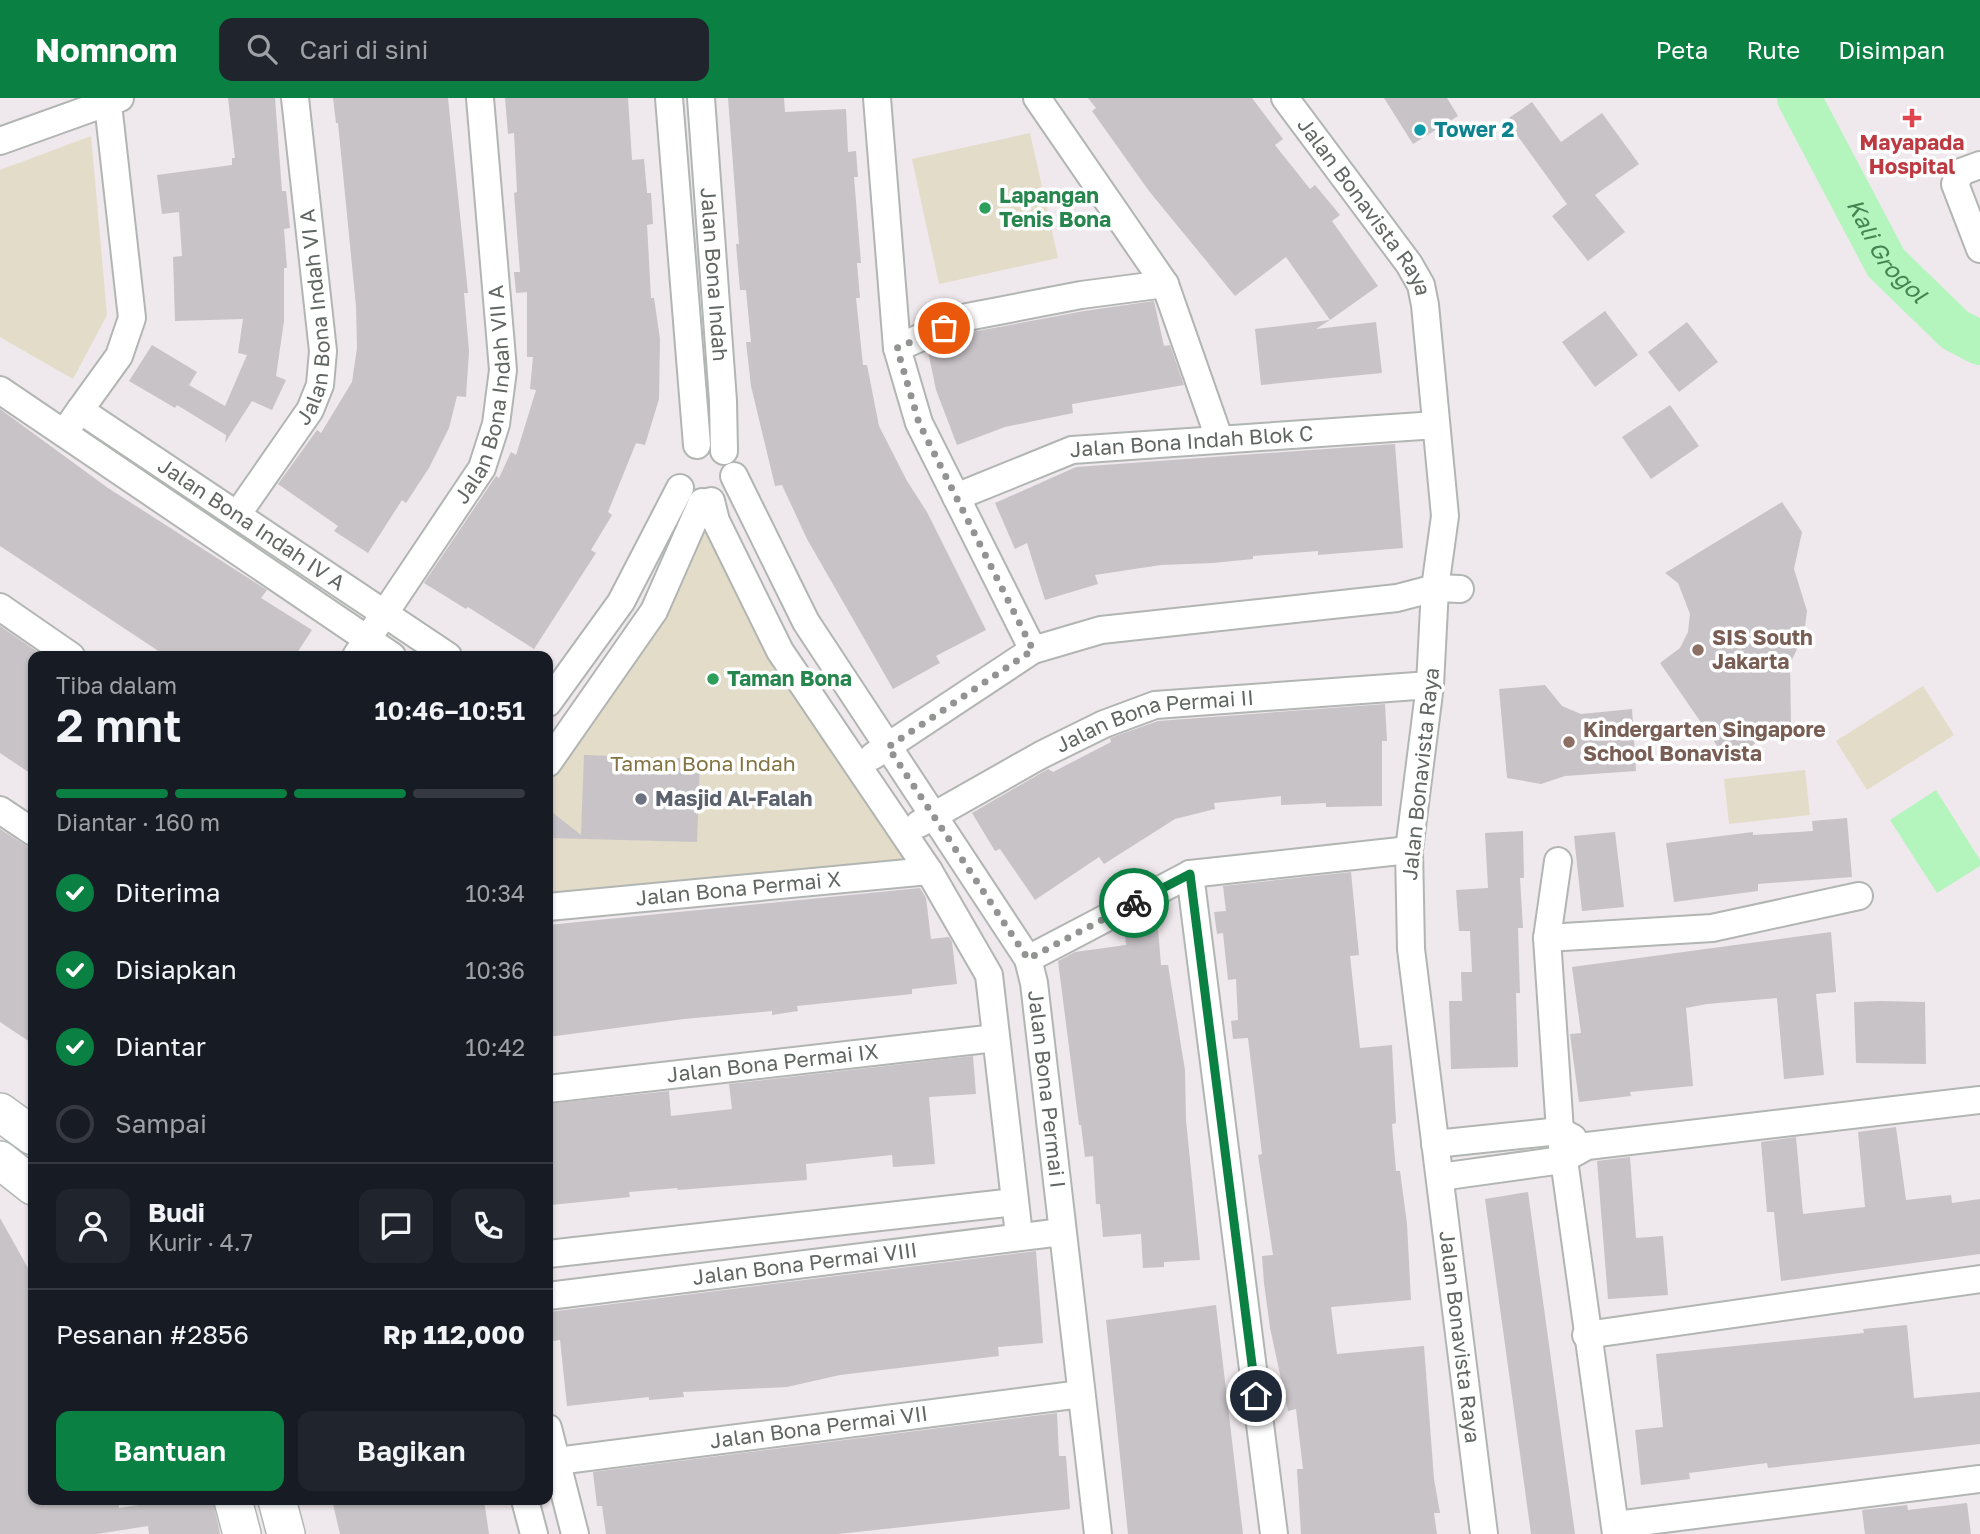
<!DOCTYPE html>
<html lang="id">
<meta charset="utf-8">
<style>
:root{--surface:#171b24;--page:#20242c;--text:#f1f3f6;--muted:#9ea1a6;--line:#363941;--accent:#0b8043}
body{margin:0;font-family:"Golos Text",sans-serif;background:var(--page);color:var(--text);height:100vh;display:flex;flex-direction:column;font-size:26px;white-space:nowrap}
*{box-sizing:border-box;margin:0}
p{font-size:23px;color:var(--muted)}
.icon{flex:none;width:38px;height:38px;fill:none;stroke:currentColor;stroke-width:2;stroke-linecap:round;stroke-linejoin:round}
.map{position:relative;flex:1;overflow:hidden}
.panel{position:absolute;left:28px;top:553px;width:525px;height:854px;display:flex;flex-direction:column;background:var(--surface);border-radius:14px;box-shadow:0 2px 5px #0004}
.panel>*{flex:none}
.pin{position:absolute;display:grid;place-items:center;width:60px;height:60px;color:#fff;margin:-30px;border:4px solid #fff;border-radius:50%;box-shadow:0 2px 7px #0007}
.courier{position:absolute;display:grid;place-items:center;width:70px;height:70px;margin:-35px;border:5px solid #0b8043;border-radius:50%;background:#fff;color:#222;box-shadow:0 2px 9px #0007}
.headline em{font-style:normal;font-weight:600}
.headline div{display:flex;flex-direction:column-reverse}
.headline{display:flex;align-items:center;justify-content:space-between;height:119px;padding:0 28px}
h1{font-size:46px;font-weight:600;line-height:52px}
.bar{display:grid;grid-template-columns:repeat(4,1fr);gap:10px 7px;align-content:center;height:84px;padding:0 28px}
.bar i{height:9px;border-radius:5px;background:var(--line)}
.bar .active{background:var(--accent)}
.bar p{grid-column:span 4}
.line{display:flex;align-items:center;gap:18px;padding:0 28px;border-top:2px solid var(--line)}
.line div{flex:1}
.round{display:grid;place-items:center;flex:none;width:74px;height:74px;border-radius:14px;background:var(--page)}
ol{padding:0 28px;list-style:none}
li{display:flex;align-items:center;gap:21px;height:77px}
li p{margin-inline-start:auto}
li .icon{padding:7px;border-radius:50%;background:var(--accent);color:#fff;stroke-width:4}
li:last-child{color:var(--muted)}
li i{width:38px;height:38px;border:4px solid var(--line);border-radius:50%}
.button{display:flex;gap:14px;margin-top:auto;padding:14px 28px}
.button a{flex:1;height:80px;border-radius:14px;background:var(--accent);color:#fff;font-size:28px;font-weight:600;line-height:80px;text-align:center}
.button a+a{background:var(--page);color:var(--text)}
header{display:flex;align-items:center;gap:42px;box-sizing:border-box;height:98px;padding:0 35px;background:var(--accent);color:#fff}
header strong{font-size:33px}
nav{display:flex;gap:38px;margin-inline-start:auto;font-size:24px}
.search{width:490px;height:63px;background:var(--page);display:flex;align-items:center;gap:18px;box-sizing:border-box;padding:0 24px;border-radius:14px;color:var(--muted);font-size:26px}
.map>svg:first-child{display:block}
.green{fill:#e3dcc9}
.water{fill:#b3f5bd}
.lines{fill:none;stroke-linecap:round;stroke-linejoin:round}
.river{stroke:#b3f5bd;stroke-width:44}
.building{fill:#c8c3c7}
.street-casing{stroke:#b1b6b2;stroke-width:30}
.secondary-casing{stroke:#b2b9b4;stroke-width:40}
.street{stroke:#fff;stroke-width:26}
.secondary{stroke:#fff;stroke-width:37}
.done{stroke:#929492;stroke-width:7;stroke-dasharray:0 12.6}
.route{stroke:#0b8043;stroke-width:9}
.health-dot{fill:#e0444e;stroke:#fff;stroke-width:2.5}
.culture-dot{fill:#0f9aa8;stroke:#fff;stroke-width:2.5}
.leisure-dot{fill:#2e9e5b;stroke:#fff;stroke-width:2.5}
.education-dot{fill:#8d6e63;stroke:#fff;stroke-width:2.5}
.worship-dot{fill:#6b7280;stroke:#fff;stroke-width:2.5}
.labels{text-anchor:middle;stroke-width:7;stroke-linejoin:round;paint-order:stroke}
.culture-label{font-size:21px;font-weight:bold;fill:#0d838f;stroke:#fff;text-anchor:start}
.health-label{font-size:21px;font-weight:bold;fill:#be3a42;stroke:#fff}
.leisure-label{font-size:21px;font-weight:bold;fill:#27864d;stroke:#fff;text-anchor:start}
.street-label{font-size:21px;fill:#606661;stroke:#fff}
.education-label{font-size:21px;font-weight:bold;fill:#785e54;stroke:#fff;text-anchor:start}
.park-label{font-size:21px;fill:#837342;stroke:#fff}
.worship-label{font-size:21px;font-weight:bold;fill:#5b616d;stroke:#fff;text-anchor:start}
.water-label{font-size:23px;font-style:italic;fill:#438451;stroke:#fff}
</style>
<header>
<strong>Nomnom</strong>
<div class="search"><svg class="icon" aria-label="search" viewBox="0 0 24 24"><circle cx="10" cy="10" r="6"/><path d="M15 15l6 6"/></svg>Cari di sini</div>
<nav><a>Peta</a><a>Rute</a><a>Disimpan</a></nav>
</header>
<div class="map">
<svg width="1980" height="1436" viewBox="0 0 1980 1436">
<rect width="100%" height="100%" fill="#efe8ec"/>
<g class="green">
<path d="M1030,35L1058,160L939,186L912,61Z"/>
<path d="M91,38L107,217L73,281L0,239V72Z"/>
<path d="M705,417L912,766L548,801V679L568,653Z"/>
<path d="M1923,588L1954,637L1867,692L1836,643Z"/>
<path d="M1805,672L1810,717L1729,726L1724,681Z"/>
</g>
<path class="water" d="M1936,692L1980,762V768L1937,795L1890,722Z"/>
<g class="lines">
<path class="river" id="s1" d="M1799,0L1886,165L1955,232L1980,245"/>
</g>
<g class="building">
<path d="M228,0H275L282,93H286L290,130L284,131L287,170H284V223L276,278L286,282L272,312L252,303L225,345L226,337L177,307L175,310L129,283L152,247L197,274L189,287L225,308L247,257L238,255L243,221L175,223L173,159L182,158L179,114L162,116L157,77L232,67V60H235Z"/>
<path d="M333,0H448L468,195H464L469,253L466,299L457,298L449,330L429,370L406,405L402,402L368,455L334,433L338,428L278,386L317,332L321,335L352,284L357,250L356,208L338,25H336Z"/>
<path d="M505,0H628L632,62L644,61L647,95H651L653,126L647,127L649,163L651,200H654L660,241L659,301L645,347L636,345L608,414L612,417L591,452L596,455L534,551L468,509L466,511L424,485L496,378L499,380L511,354L516,357L536,292L530,291L533,259H527V194L516,195L514,174H520L514,95L517,94L514,35L508,36Z"/>
<path d="M728,0H784L785,14L846,11L848,54L856,53L858,79H854L861,165H857L860,200H856L863,267H867L879,328L907,383L927,414L986,532L936,558L940,565L893,591L807,441L782,387L775,388L751,288L746,244H751L746,192H740L736,146H739Z"/>
<path d="M1088,0H1252L1283,41L1275,47L1310,91L1315,87L1340,117L1332,123L1378,188L1330,222L1286,159L1235,198L1149,93L1092,13L1096,10Z"/>
<path d="M1384,0H1447L1458,18L1413,46Z"/>
<path d="M1532,4L1561,44L1602,15L1639,66L1595,97L1625,134L1588,163L1552,118L1567,106L1506,22Z"/>
<path d="M1154,203L1164,248L1170,247L1184,287L1072,306L1073,315L1005,329L957,347L936,292L928,253L972,234L1084,213Z"/>
<path d="M1605,213L1638,257L1595,289L1562,244Z"/>
<path d="M1330,222L1316,231L1376,224L1382,275L1261,287L1255,231Z"/>
<path d="M1687,224L1718,264L1679,294L1648,254Z"/>
<path d="M1670,307L1699,348L1651,381L1622,339Z"/>
<path d="M0,311L108,390L267,492L261,500L312,532L295,558H166L0,448Z"/>
<path d="M1395,346L1403,450L1318,457V453L1253,458V461L1213,465L1161,467L1095,477L1098,486L1045,502L1027,445L1015,451L995,405L1076,369Z"/>
<path d="M1782,404L1802,434L1794,471L1807,513L1804,536L1790,566L1791,624L1783,635L1757,644L1729,665L1660,565L1680,550L1688,534L1690,516L1678,485L1665,475Z"/>
<path d="M0,528L44,558H33V677L0,655Z"/>
<path d="M1545,587L1562,608L1581,616L1632,611L1636,673L1565,678L1541,686L1507,680L1499,591Z"/>
<path d="M1385,606L1387,643H1382V708L1326,709V705L1281,707V698L1214,705L1215,711L1175,721L1104,766L1099,759L1035,802L1000,751L995,753L972,715L1048,671L1053,674L1111,644L1110,640L1158,623Z"/>
<path d="M584,657L700,661L697,744L548,740V711L581,737Z"/>
<path d="M1847,720L1852,779L1758,786V793L1674,804L1666,745L1753,734V737L1813,733L1812,723Z"/>
<path d="M0,731L33,752V946L0,924Z"/>
<path d="M1523,733L1524,780H1520L1523,830H1518L1520,895H1516L1518,969L1451,971L1449,903H1462L1461,874H1472L1470,833H1459L1456,792L1488,790L1485,735Z"/>
<path d="M1615,734L1624,809L1582,813L1574,738Z"/>
<path d="M1351,774L1359,857L1350,858L1360,950L1392,947L1396,1025L1392,1026L1396,1073H1400L1407,1126L1411,1202L1331,1209L1337,1256L1424,1248L1434,1381L1440,1415H1434L1437,1436H1301L1297,1371H1303L1296,1311L1288,1313L1270,1230L1264,1185L1262,1158L1273,1157L1258,1057L1262,1056L1248,940L1233,941L1231,923L1238,922L1236,881L1228,882L1223,835L1217,836L1214,814L1226,813L1223,788Z"/>
<path d="M920,790L926,800L931,841L949,839L952,844L957,886L912,891V896L797,908L798,913L772,917V913L684,921L548,939V827Z"/>
<path d="M1157,819L1161,867H1168L1185,972L1186,1022L1200,1162L1164,1164V1169L1143,1170L1141,1136L1103,1139L1100,1106H1096L1093,1058L1085,1059L1081,1027H1079L1058,863L1075,854L1126,847L1124,828L1138,821Z"/>
<path d="M1831,834L1836,894L1816,896L1824,977L1784,981L1777,900L1707,906L1686,910L1693,988L1630,994L1631,998L1579,1004L1570,936L1581,935L1572,869Z"/>
<path d="M1880,903L1925,904L1926,966L1856,965L1854,904Z"/>
<path d="M973,958L976,996L929,999L935,1066L893,1069L892,1057L806,1066L807,1082L678,1092L677,1090L629,1094L630,1099L551,1107L548,1006L669,993L671,1018L732,1011L729,986Z"/>
<path d="M1896,1029L1906,1102L1951,1097L1952,1105L1980,1101V1156L1781,1183L1774,1114H1767L1761,1044L1796,1039L1803,1116L1865,1109L1858,1034Z"/>
<path d="M1630,1059L1636,1140L1663,1138L1668,1197L1608,1201L1597,1063Z"/>
<path d="M1528,1094L1575,1436H1531L1485,1101Z"/>
<path d="M0,1120L33,1179V1402H118L119,1410L171,1402H213L220,1436H149L148,1428L97,1436H0Z"/>
<path d="M1036,1153L1043,1245L998,1249L999,1258L840,1277L787,1289L683,1294L684,1299L649,1302V1299L567,1308L560,1242L552,1243L549,1214Z"/>
<path d="M1216,1207L1243,1436H1128L1106,1222Z"/>
<path d="M1907,1227L1914,1300L1980,1294V1346L1768,1370L1767,1365L1689,1375L1690,1381L1641,1387L1635,1332L1663,1329L1656,1256L1864,1235L1863,1231Z"/>
<path d="M1057,1315L1059,1358H1066L1070,1411L838,1436H606L602,1408H597L593,1374Z"/>
<path d="M332,1402H484L489,1436H340Z"/>
<path d="M1967,1405L1971,1436H1865L1862,1412L1907,1407L1908,1412Z"/>
</g>
<g class="lines">
<defs>
<g id="street">
<path d="M669,0L697,347"/>
<path id="s2" d="M701,0L723,303L724,353"/>
<path d="M877,0L897,250L919,325L1033,552"/>
<path d="M1037,0L1165,186L1219,340"/>
<path id="s3" d="M1285,0L1409,166L1421,187L1425,207L1445,418L1435,490L1430,587L1409,752L1411,851L1484,1436"/>
<path d="M0,43L120,0"/>
<path d="M1980,67L1961,74L1955,86L1980,151"/>
<path d="M897,250L967,219L1081,197L1165,186"/>
<path d="M0,292L392,558"/>
<path d="M80,312L119,258L132,220L108,6"/>
<path id="s4" d="M64,335L80,312L448,558"/>
<path id="s5" d="M734,378L806,524L1028,861L1034,885L1098,1436"/>
<path id="s6" d="M956,399L1072,352L1436,327"/>
<path d="M711,403L716,423L780,553L929,773L989,877L1019,1137"/>
<path id="s7" d="M237,417L310,312L320,287L323,253L295,0"/>
<path d="M0,509L71,558"/>
<path id="s8" d="M356,558L482,370L496,326L503,272L480,0"/>
<path d="M548,605L621,504L680,390"/>
<path d="M873,658L1033,552L1101,532L1397,500L1435,490L1460,491"/>
<path d="M548,665L654,513L702,404"/>
<path d="M0,712L33,734"/>
<path id="s9" d="M919,726L1041,657L1104,626L1155,607L1430,587"/>
<path d="M1558,763L1547,840L1560,1033L1616,1436"/>
<path d="M1190,776L1274,1436"/>
<path id="s10" d="M548,809L929,773"/>
<path d="M1547,840L1712,830L1859,798"/>
<path d="M1028,861L1190,776L1409,752"/>
<path id="s11" d="M548,991L996,940"/>
<path d="M1435,1046L1560,1033L1573,1040"/>
<path d="M1440,1079L1562,1062L1587,1048L1980,1002"/>
<path d="M548,1156L1015,1104"/>
<path id="s12" d="M548,1198L1062,1134"/>
<path d="M1586,1237L1980,1181"/>
<path d="M548,1330L575,1436"/>
<path id="s13" d="M557,1363L1081,1296"/>
<path d="M525,1402L534,1436"/>
<path d="M1616,1427L1980,1381"/>
</g>
<g id="secondary">
<path d="M0,1014L33,1038"/>
<path d="M0,1062L33,1088"/>
<path d="M233,1402L242,1436"/>
<path d="M277,1402L286,1436"/>
</g>
</defs>
<use href="#street" class="street-casing"/>
<use href="#secondary" class="secondary-casing"/>
<use href="#street" class="street"/>
<use href="#secondary" class="secondary"/>
</g>
<g class="lines">
<path class="done" d="M944,230L897,250L919,325L1033,552L888,649L1028,861L1134,805"/>
<path class="route" d="M1134,805L1190,776L1256,1298"/>
</g>
<path class="health-dot" d="M1908.5 9.5h7v7h7v7h-7v7h-7v-7h-7v-7h7z"/>
<circle class="culture-dot" cx="1420" cy="32" r="7"/>
<g class="leisure-dot">
<circle cx="985" cy="110" r="7"/>
<circle cx="713" cy="581" r="7"/>
</g>
<g class="education-dot">
<circle cx="1698" cy="552" r="7"/>
<circle cx="1569" cy="644" r="7"/>
</g>
<circle class="worship-dot" cx="641" cy="701" r="7"/>
<g class="labels">
<g class="culture-label">
<text x="1434" y="39">Tower 2</text>
</g>
<g class="health-label">
<text x="1912" y="52">Mayapada<tspan x="1912" dy="24">Hospital</tspan></text>
</g>
<g class="leisure-label">
<text x="999" y="105">Lapangan<tspan x="999" dy="24">Tenis Bona</tspan></text>
<text x="727" y="588">Taman Bona</text>
</g>
<g class="street-label">
<text dy="7" stroke="none"><textPath href="#s3" startOffset="135">Jalan Bonavista Raya</textPath></text>
<text dy="7" stroke="none"><textPath href="#s2" startOffset="177">Jalan Bona Indah</textPath></text>
<text dy="7" stroke="none"><textPath href="#s7" startOffset="222">Jalan Bona Indah VI A</textPath></text>
<text dy="7" stroke="none"><textPath href="#s8" startOffset="299">Jalan Bona Indah VII A</textPath></text>
<text dy="7" stroke="none"><textPath href="#s6" startOffset="245">Jalan Bona Indah Blok C</textPath></text>
<text dy="7" stroke="none"><textPath href="#s4" startOffset="234">Jalan Bona Indah IV A</textPath></text>
<text dy="7" stroke="none"><textPath href="#s9" startOffset="261">Jalan Bona Permai II</textPath></text>
<text transform="translate(1421 676) rotate(-84)" y="7">Jalan Bonavista Raya</text>
<text dy="7" stroke="none"><textPath href="#s10" startOffset="191">Jalan Bona Permai X</textPath></text>
<text dy="7" stroke="none"><textPath href="#s11" startOffset="226">Jalan Bona Permai IX</textPath></text>
<text dy="7" stroke="none"><textPath href="#s5" startOffset="698">Jalan Bona Permai I</textPath></text>
<text dy="7" stroke="none"><textPath href="#s12" startOffset="259">Jalan Bona Permai VIII</textPath></text>
<text dy="7" stroke="none"><textPath href="#s3" startOffset="1290">Jalan Bonavista Raya</textPath></text>
<text dy="7" stroke="none"><textPath href="#s13" startOffset="264">Jalan Bona Permai VII</textPath></text>
</g>
<g class="education-label">
<text x="1712" y="547">SIS South<tspan x="1712" dy="24">Jakarta</tspan></text>
<text x="1583" y="639">Kindergarten Singapore<tspan x="1583" dy="24">School Bonavista</tspan></text>
</g>
<g class="park-label">
<text x="703" y="673">Taman Bona Indah</text>
</g>
<g class="worship-label">
<text x="655" y="708">Masjid Al-Falah</text>
</g>
<g class="water-label">
<text dy="8" stroke="none"><textPath href="#s1" startOffset="177">Kali Grogol</textPath></text>
</g>
</g>
</svg>
<div class="pin" style="left:944px;top:230px;background:#ea580c"><svg class="icon" aria-label="bag" viewBox="0 0 24 24"><path d="M5 8h14l-1 12H6zM9 8a3 3 0 0 1 6 0"/></svg></div>
<div class="pin" style="left:1256px;top:1298px;background:#1f2937"><svg class="icon" aria-label="home" viewBox="0 0 24 24"><path d="M3 11l9-7 9 7M6 9v11h12V9"/></svg></div>
<div class="courier" style="left:1134px;top:805px"><svg class="icon" aria-label="bike" viewBox="0 0 24 24"><circle cx="6" cy="16" r="4"/><circle cx="18" cy="16" r="4"/><path d="M6 16l4-8h5l3 8M10 8l3 8H6M13 5h3"/></svg></div>
<section class="panel">
<div class="headline"><div><h1>2 mnt</h1><p>Tiba dalam</p></div><em>10:46–10:51</em></div>
<div class="bar"><i class="active"></i><i class="active"></i><i class="active"></i><i></i><p>Diantar · 160 m</p></div>
<ol>
<li><svg class="icon" aria-label="check" viewBox="0 0 24 24"><path d="M5 12l5 5 9-10"/></svg>Diterima<p>10:34</p></li>
<li><svg class="icon" aria-label="check" viewBox="0 0 24 24"><path d="M5 12l5 5 9-10"/></svg>Disiapkan<p>10:36</p></li>
<li><svg class="icon" aria-label="check" viewBox="0 0 24 24"><path d="M5 12l5 5 9-10"/></svg>Diantar<p>10:42</p></li>
<li><i></i>Sampai</li>
</ol>
<div class="line" style="height:126px"><a class="round"><svg class="icon" aria-label="person" viewBox="0 0 24 24"><circle cx="12" cy="8" r="4"/><path d="M4 21q1-7 8-7t8 7"/></svg></a><div><b>Budi</b><p>Kurir · 4.7</p></div><a class="round"><svg class="icon" aria-label="chat" viewBox="0 0 24 24"><path d="M4 5h16v11H9l-5 4z"/></svg></a><a class="round"><svg class="icon" aria-label="phone" viewBox="0 0 24 24"><path d="M5 4h4l2 5-3 2q2 4 5 5l2-3 5 2v4C11 20 4 13 5 4z"/></svg></a></div>
<div class="line" style="height:91px"><div>Pesanan #2856</div><b>Rp 112,000</b></div>
<div class="button"><a>Bantuan</a><a>Bagikan</a></div>
</section>
</div>
